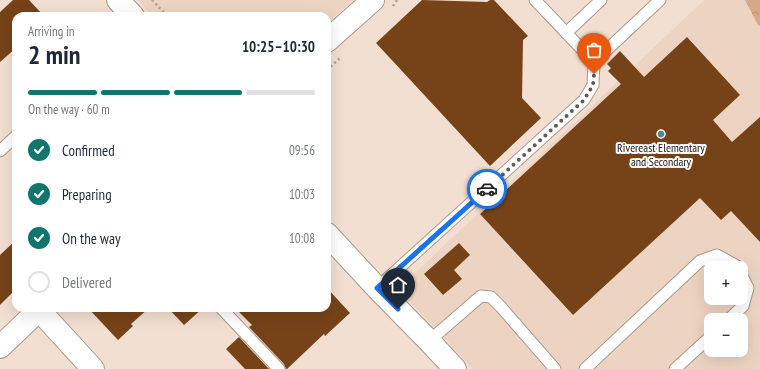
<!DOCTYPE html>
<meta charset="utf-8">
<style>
:root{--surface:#fff;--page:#f6f6f7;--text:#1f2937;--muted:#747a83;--line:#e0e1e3;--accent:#0f766e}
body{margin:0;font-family:"PT Sans Narrow",sans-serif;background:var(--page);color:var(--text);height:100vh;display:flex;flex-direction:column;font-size:15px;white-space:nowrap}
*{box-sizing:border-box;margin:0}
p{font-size:13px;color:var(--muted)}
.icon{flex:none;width:22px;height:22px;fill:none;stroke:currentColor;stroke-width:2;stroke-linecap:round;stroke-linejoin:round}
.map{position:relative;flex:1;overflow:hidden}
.drawer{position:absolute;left:12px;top:12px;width:319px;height:300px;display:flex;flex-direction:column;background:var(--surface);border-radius:12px;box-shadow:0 4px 16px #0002}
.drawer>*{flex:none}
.tools{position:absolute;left:704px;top:261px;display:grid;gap:8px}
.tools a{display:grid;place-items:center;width:44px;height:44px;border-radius:8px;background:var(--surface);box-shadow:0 4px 16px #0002;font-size:20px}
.pin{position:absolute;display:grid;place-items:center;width:34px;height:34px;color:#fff;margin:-41px -17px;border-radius:50% 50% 50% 0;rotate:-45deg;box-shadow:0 0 4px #0007}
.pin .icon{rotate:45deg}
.courier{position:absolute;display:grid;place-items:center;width:40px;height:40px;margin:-20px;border:3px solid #1a73e8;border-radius:50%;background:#fff;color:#222;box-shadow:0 1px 5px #0007}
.summary em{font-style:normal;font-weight:700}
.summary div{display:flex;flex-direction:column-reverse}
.summary{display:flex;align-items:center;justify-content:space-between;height:68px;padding:0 16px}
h1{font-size:26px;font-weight:700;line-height:30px}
.bar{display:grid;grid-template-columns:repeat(4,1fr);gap:6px 4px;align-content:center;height:48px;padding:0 16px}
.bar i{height:5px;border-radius:3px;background:var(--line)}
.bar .on{background:var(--accent)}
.bar p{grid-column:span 4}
ol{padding:0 16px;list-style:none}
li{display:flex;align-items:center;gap:12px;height:44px}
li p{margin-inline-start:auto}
li .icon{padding:4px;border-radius:50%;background:var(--accent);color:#fff;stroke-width:4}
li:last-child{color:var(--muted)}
li i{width:22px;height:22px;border:2px solid var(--line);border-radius:50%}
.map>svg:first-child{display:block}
.built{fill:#edd4c2;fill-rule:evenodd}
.park{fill:url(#park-crowns)}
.building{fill:#764318}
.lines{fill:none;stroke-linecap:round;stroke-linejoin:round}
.service-casing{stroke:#ab998d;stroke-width:13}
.minor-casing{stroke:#ab998d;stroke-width:24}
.path{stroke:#ad9e94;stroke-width:2.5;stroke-dasharray:2 3;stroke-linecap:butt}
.service{stroke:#fff;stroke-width:11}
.minor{stroke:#fff;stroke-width:22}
.done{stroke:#645a53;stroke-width:4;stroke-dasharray:0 7.2}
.route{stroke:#1a73e8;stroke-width:5}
.poi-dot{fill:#488a9b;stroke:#fff;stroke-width:1.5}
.labels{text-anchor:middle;stroke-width:4;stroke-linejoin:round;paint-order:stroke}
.poi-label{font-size:12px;fill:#18120e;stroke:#fff}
</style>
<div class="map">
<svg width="760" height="369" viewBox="0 0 760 369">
<defs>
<pattern id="park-crowns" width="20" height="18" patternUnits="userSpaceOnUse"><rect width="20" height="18" fill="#d7a886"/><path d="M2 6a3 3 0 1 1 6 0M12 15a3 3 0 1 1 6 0" fill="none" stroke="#b89072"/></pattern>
</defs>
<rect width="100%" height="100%" fill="#f2dfd2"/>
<g class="built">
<path d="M138,0H353L327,24V16H153Z"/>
<path d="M704,0H760V369H473L399,290L415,273ZM711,268H741V298H711ZM711,320H741V350H711Z"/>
</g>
<path class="park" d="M745,0H760V26L758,25Z"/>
<g class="building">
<path d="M13,0H29L44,16H16V48L0,62V12Z"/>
<path d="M422,0L487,2L490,0H494L528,36L523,40L522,98L541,118L490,166L376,43Z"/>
<path d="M687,37L740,95L713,120L732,142L760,117V242L731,211L721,220L700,198L573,315L480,214L621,84L608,71L611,68L607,64L620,51L644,77Z"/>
<path d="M16,240V289L0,305V255Z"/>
<path d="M459,243L470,255L454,270L462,279L443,295L424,274Z"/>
<path d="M327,288L350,313L325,336L324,334L287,369H286L284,364L249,327L252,325L235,308H327Z"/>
<path d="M88,308H149L131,324L133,326L118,340Z"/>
<path d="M168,308H203L184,325Z"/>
<path d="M239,337L269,369H245L226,349Z"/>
</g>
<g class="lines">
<defs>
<g id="service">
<path d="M566,33L601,0"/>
<path d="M594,62L660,0"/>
<path d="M0,151L16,136"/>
<path d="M377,288L584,100L593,85L594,62L535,0"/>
<path d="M221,308L279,369"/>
<path d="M728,320L743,306L748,288L741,274"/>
<path d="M429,341L481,296L491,297L501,307L555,369"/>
<path d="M585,369L700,261L717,255L737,266L738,268"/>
<path d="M675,369L711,336"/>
</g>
<g id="minor">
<path d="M118,0L133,16"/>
<path d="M327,41L373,0"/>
<path d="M327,234L377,288L429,341L455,369"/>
<path d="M39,310L93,369"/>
<path d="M0,347L41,308"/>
</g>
</defs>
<use href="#service" class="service-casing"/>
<use href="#minor" class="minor-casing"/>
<g class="path">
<path d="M152,0L167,16"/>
<path d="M393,6L397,0"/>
<path d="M327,70L340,58"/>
</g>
<use href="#service" class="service"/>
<use href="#minor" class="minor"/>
</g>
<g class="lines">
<path class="done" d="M487,189L584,100L593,85L594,74"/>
<path class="route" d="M398,309L377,288L487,189"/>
</g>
<circle class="poi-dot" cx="661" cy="134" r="4"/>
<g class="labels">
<g class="poi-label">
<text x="661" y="152">Rivereast Elementary<tspan x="661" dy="14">and Secondary</tspan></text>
</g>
</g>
</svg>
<div class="tools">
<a>+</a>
<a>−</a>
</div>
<div class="pin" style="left:594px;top:74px;background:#ea580c"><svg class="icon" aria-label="bag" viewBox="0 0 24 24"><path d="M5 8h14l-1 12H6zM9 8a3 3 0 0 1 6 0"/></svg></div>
<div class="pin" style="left:398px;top:309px;background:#1f2937"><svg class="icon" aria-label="home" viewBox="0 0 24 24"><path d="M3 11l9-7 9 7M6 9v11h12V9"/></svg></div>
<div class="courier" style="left:487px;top:189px"><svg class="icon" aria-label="car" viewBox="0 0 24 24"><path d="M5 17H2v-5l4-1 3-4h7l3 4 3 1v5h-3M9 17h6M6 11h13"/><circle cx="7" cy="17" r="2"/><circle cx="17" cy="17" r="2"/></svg></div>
<section class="drawer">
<div class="summary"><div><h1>2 min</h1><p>Arriving in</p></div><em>10:25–10:30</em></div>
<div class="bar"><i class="on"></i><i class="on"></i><i class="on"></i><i></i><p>On the way · 60 m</p></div>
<ol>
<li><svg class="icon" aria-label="check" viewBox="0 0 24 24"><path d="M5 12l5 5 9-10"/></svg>Confirmed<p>09:56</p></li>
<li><svg class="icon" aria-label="check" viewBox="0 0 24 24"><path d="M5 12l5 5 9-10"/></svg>Preparing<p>10:03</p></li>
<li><svg class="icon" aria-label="check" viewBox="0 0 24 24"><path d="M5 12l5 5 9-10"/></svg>On the way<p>10:08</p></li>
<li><i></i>Delivered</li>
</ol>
</section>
</div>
